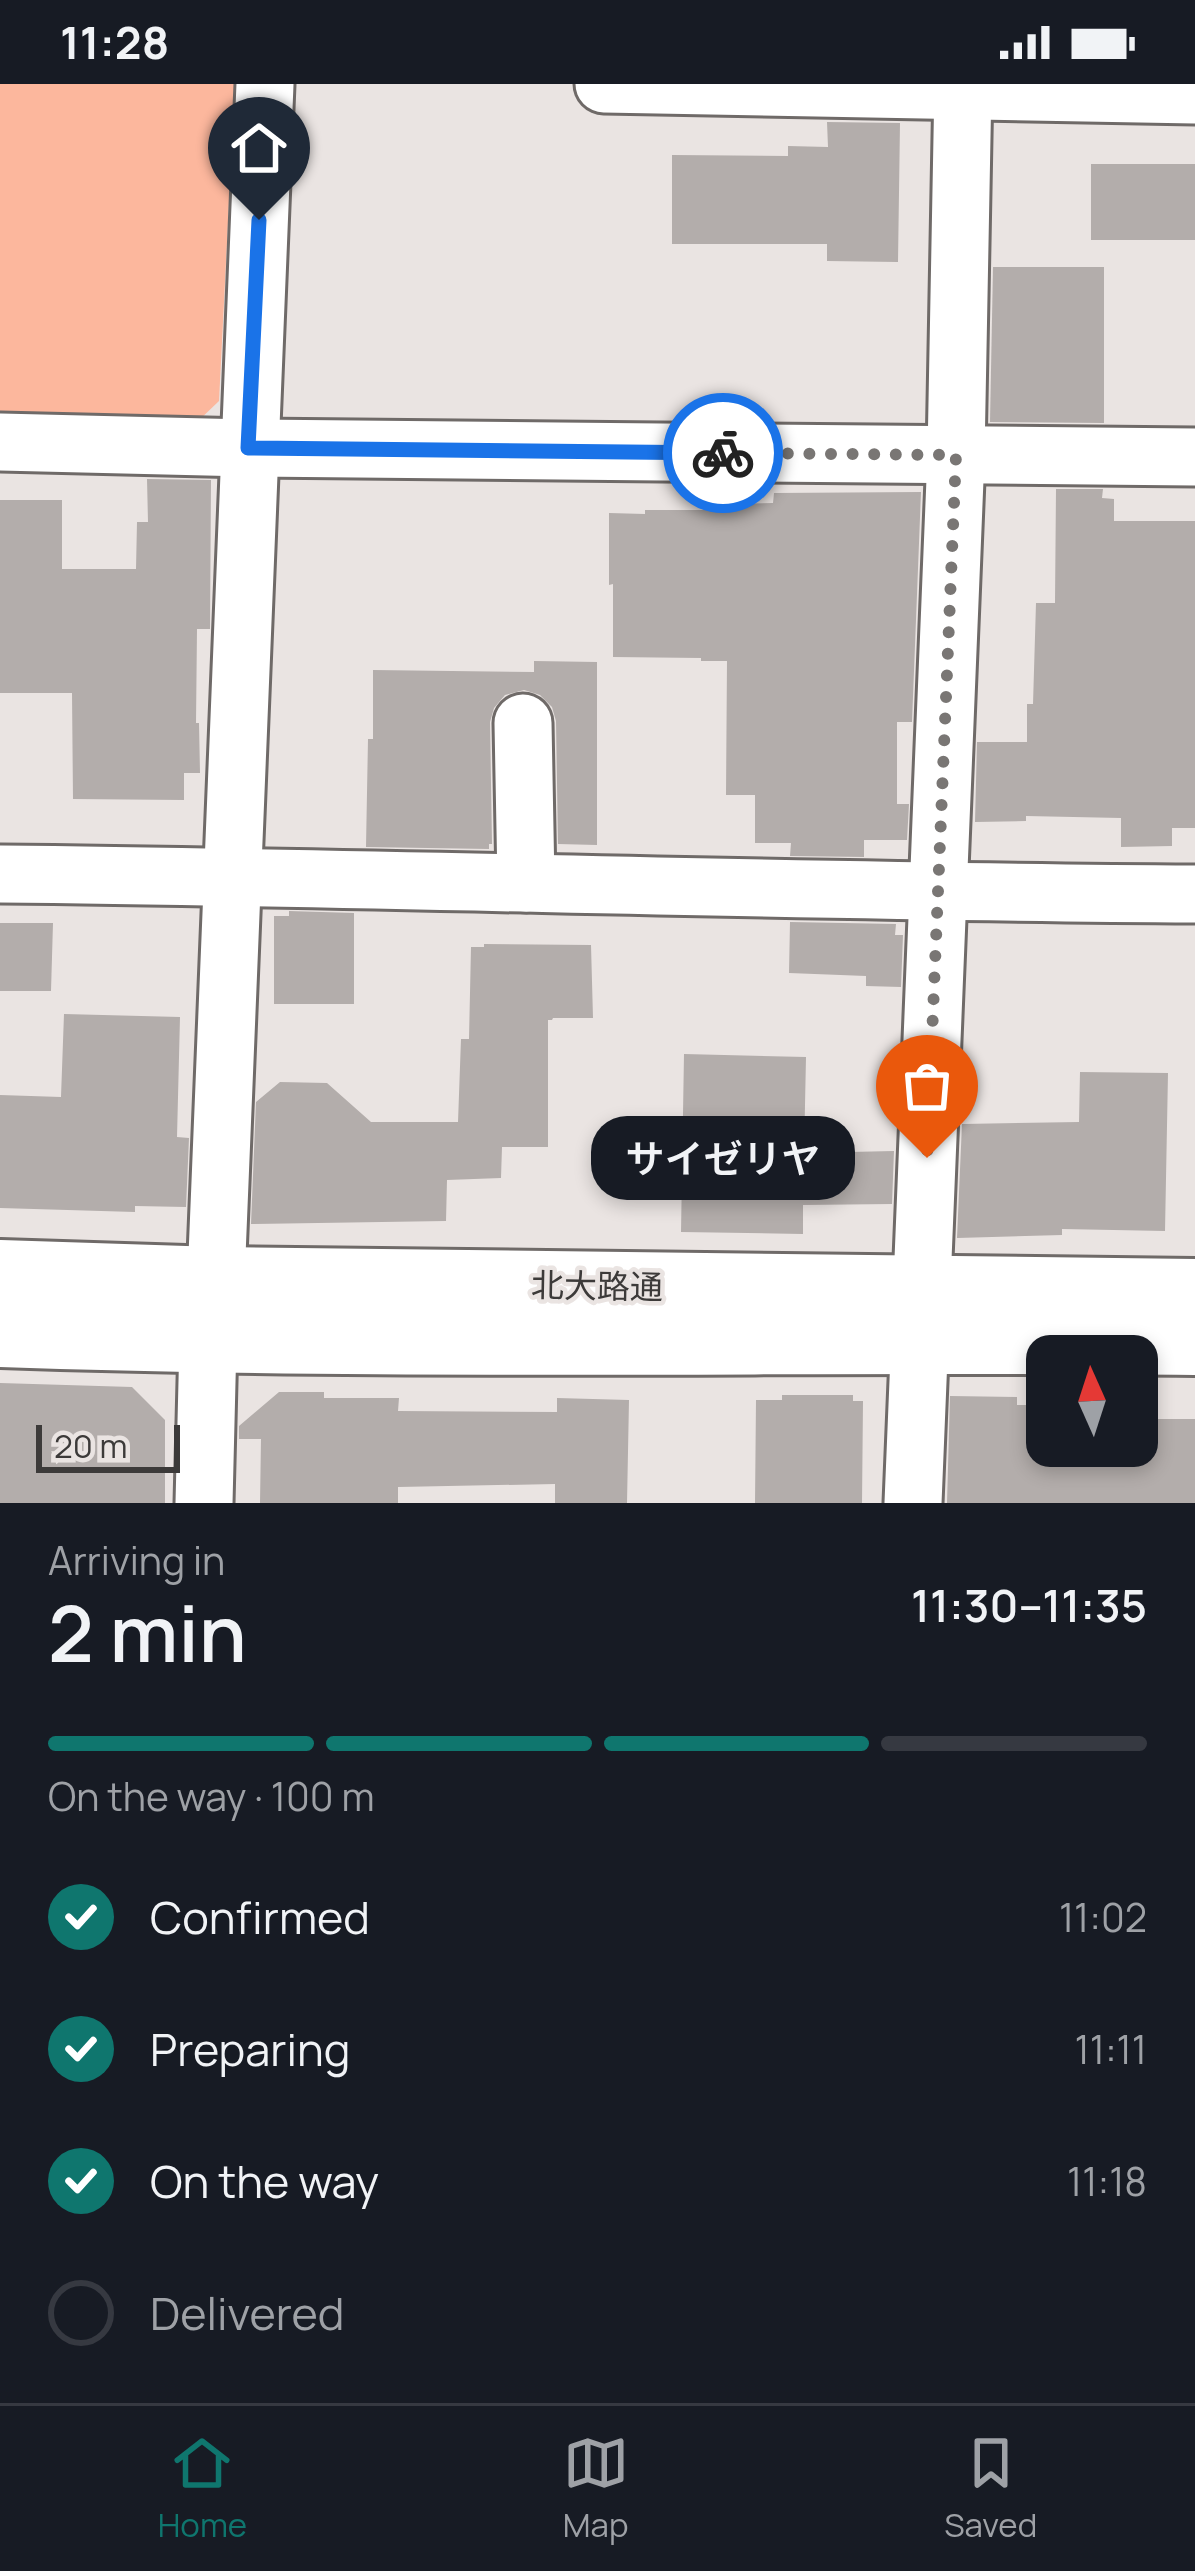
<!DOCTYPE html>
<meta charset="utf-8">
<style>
:root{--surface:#171b24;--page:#242831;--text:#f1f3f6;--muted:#9ea1a6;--line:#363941;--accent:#0f766e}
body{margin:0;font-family:Manrope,"Noto Sans JP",sans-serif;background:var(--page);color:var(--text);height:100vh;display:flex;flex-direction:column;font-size:45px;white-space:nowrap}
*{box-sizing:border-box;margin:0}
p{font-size:39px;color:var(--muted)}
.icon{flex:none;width:66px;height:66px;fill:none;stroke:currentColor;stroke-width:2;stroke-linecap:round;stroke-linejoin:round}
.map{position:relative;height:1419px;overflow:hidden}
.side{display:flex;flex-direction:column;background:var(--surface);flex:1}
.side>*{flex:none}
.needle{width:78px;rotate:357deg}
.tools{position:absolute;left:1026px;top:1251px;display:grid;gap:24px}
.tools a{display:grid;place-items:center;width:132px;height:132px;border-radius:24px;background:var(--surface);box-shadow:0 6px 18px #0003;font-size:60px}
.scale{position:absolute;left:36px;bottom:30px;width:144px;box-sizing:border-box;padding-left:12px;border:6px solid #3c3a39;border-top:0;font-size:33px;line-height:42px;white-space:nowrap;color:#3c3a39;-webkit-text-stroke:9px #eae4e2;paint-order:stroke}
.pin{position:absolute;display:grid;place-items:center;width:102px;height:102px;color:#fff;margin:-123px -51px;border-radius:50% 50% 50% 0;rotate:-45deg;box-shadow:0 0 12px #0007}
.pin .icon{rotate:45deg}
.courier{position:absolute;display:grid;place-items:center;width:120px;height:120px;margin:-60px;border:9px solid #1a73e8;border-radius:50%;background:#fff;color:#222;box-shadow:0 3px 15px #0007}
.bubble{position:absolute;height:84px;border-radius:36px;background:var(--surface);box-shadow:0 6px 18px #0003;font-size:39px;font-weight:600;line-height:84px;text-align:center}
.head em{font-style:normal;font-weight:600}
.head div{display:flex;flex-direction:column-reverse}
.head{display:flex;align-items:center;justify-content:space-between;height:204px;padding:0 48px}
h1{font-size:78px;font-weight:600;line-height:90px}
.bar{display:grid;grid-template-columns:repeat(4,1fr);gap:18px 12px;align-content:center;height:144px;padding:0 48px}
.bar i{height:15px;border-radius:9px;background:var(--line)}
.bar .on{background:var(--accent)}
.bar p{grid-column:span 4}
ol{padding:0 48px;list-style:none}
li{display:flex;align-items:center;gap:36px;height:132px}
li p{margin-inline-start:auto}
li .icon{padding:12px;border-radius:50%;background:var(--accent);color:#fff;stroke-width:4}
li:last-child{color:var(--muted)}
li i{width:66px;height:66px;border:6px solid var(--line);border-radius:50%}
.status{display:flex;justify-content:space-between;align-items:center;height:84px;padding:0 60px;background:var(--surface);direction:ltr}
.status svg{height:33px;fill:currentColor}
.tabs{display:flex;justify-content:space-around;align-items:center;height:168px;border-top:3px solid var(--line);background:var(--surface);font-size:33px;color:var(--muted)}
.tabs a{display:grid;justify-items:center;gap:6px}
.tabs .on{color:var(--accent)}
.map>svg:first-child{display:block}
.green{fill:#fcb79d}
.building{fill:#b3adab}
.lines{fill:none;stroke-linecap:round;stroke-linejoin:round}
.minor-casing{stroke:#6f6a68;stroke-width:63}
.major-casing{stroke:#6f6a68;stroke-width:72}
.minor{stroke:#fff;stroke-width:57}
.major{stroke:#fff;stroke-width:66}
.done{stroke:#797674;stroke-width:12;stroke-dasharray:0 21.6}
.route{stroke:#1a73e8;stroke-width:15}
.labels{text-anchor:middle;stroke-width:9;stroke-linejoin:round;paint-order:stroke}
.street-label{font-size:33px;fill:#3c3a39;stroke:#eae4e2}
</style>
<div class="status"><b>11:28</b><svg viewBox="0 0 49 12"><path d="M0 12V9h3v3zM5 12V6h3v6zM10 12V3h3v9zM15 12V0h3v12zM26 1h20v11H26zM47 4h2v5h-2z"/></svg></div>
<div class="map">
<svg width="1195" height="1419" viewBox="0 0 1195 1419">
<rect width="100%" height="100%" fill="#eae4e2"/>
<path class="green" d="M0,0H235L219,317L196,339L0,335Z"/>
<g class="building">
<path d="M827,38L900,39L898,178L827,177V160H672V71L788,72V62L828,63Z"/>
<rect x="1091" y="80" width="104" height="76"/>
<path d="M993,183H1104V339L990,338Z"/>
<path d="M147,395L211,396L210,545H197L196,639H199L200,689H184V716L73,715L72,609H0V416H62V485H136L137,438H148Z"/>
<path d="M1056,405H1103L1102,414L1114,415V437H1195V744H1172V762L1121,763V734L1026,732V737L975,738L977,658H1027V620H1033L1036,519H1055Z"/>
<path d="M921,408L912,638H897V720H909L907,756H864V773L790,772L791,759H755V711H726L727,577H701V574L613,573V500L609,501V429L645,430V426H727V420L773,419L774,409Z"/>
<path d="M534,577L597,578V761L558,760L556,637L552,623L540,611L524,606L505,611L494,624L490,638L492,760H489V765L366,763L368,655H373V586L534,588Z"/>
<path d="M289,827L354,829V920H274V832H289Z"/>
<path d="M790,838L896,840L895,851H903L901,903L866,902V892L789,889Z"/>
<path d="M0,839H53L51,907H0Z"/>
<path d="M484,860L591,861L593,934H553L552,936H548V1063H502L501,1094L447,1096L446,1137L251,1140L256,1018L280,998L327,999L371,1038H458L461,955H469L471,863H484Z"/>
<path d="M64,930L180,933L177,1053L189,1054L186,1123L135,1122V1128L0,1124V1011L61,1013Z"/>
<path d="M684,970L806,973L804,1069L894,1067L892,1120L803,1121V1150L681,1148Z"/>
<path d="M1080,988L1168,989L1165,1147L1062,1145V1151L957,1154L962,1040L1079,1038Z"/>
<path d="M0,1299L132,1303L165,1336V1419H0Z"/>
<path d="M279,1308H324V1314H399L398,1327L557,1328V1314L629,1316L627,1419H555V1400L398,1403V1419H260L261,1355H239V1342Z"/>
<path d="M782,1311H853V1317H863L862,1419H755L756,1316H782Z"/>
<path d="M950,1312L1017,1313V1321H1047V1362H1146L1147,1335H1195V1419H947Z"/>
</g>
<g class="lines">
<defs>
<g id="minor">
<path d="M604,0L1195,11"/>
<path d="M0,358L248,364L1195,373"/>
<path d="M523,639L526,799"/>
<path d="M0,790C398,794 797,808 1195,810"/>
<path d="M204,1419L208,1257L216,1196L265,0"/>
<path d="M913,1419L956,371L963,0"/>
</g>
<g id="major">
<path d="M0,1189L216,1196L1195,1208"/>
<path d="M0,1250C398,1264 797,1254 1195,1258"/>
</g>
</defs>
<use href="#minor" class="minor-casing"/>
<use href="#major" class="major-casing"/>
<use href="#minor" class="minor"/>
<use href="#major" class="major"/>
</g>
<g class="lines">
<path class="done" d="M723,369L956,371L927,1074"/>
<path class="route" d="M259,136L248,364L723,369"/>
</g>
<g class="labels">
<g class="street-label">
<text transform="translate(597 1202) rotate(1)" y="12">北大路通</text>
</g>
</g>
</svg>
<div class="tools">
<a><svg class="needle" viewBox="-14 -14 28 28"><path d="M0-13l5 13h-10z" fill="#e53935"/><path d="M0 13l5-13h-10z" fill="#9ea1a6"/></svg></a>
</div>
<div class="scale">20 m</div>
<div class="pin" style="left:927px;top:1074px;background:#ea580c"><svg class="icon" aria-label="bag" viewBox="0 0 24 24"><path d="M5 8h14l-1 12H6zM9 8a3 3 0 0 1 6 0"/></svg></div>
<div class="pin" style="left:259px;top:136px;background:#1f2937"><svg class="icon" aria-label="home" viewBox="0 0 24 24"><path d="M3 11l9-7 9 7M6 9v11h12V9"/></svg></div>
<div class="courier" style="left:723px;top:369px"><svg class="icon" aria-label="bike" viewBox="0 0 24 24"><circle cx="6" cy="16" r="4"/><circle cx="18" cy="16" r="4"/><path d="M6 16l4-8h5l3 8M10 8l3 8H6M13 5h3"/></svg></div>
<div class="bubble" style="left:591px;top:1032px;width:264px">サイゼリヤ</div>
</div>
<section class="side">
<div class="head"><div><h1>2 min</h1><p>Arriving in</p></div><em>11:30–11:35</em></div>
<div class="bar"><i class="on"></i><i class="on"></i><i class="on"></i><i></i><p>On the way · 100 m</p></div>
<ol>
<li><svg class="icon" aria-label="check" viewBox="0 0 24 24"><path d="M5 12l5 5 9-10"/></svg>Confirmed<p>11:02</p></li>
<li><svg class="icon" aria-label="check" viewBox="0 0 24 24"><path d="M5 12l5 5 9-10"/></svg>Preparing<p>11:11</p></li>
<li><svg class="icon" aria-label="check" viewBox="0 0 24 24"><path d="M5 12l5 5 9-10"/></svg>On the way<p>11:18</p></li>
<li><i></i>Delivered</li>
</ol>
</section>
<nav class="tabs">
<a class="on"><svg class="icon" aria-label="home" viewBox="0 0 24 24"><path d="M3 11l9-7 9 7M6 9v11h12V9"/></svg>Home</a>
<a><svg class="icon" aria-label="map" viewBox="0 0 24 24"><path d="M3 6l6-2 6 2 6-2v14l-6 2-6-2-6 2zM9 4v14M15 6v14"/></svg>Map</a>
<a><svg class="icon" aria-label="saved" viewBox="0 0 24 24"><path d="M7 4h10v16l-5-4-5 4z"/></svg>Saved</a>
</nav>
